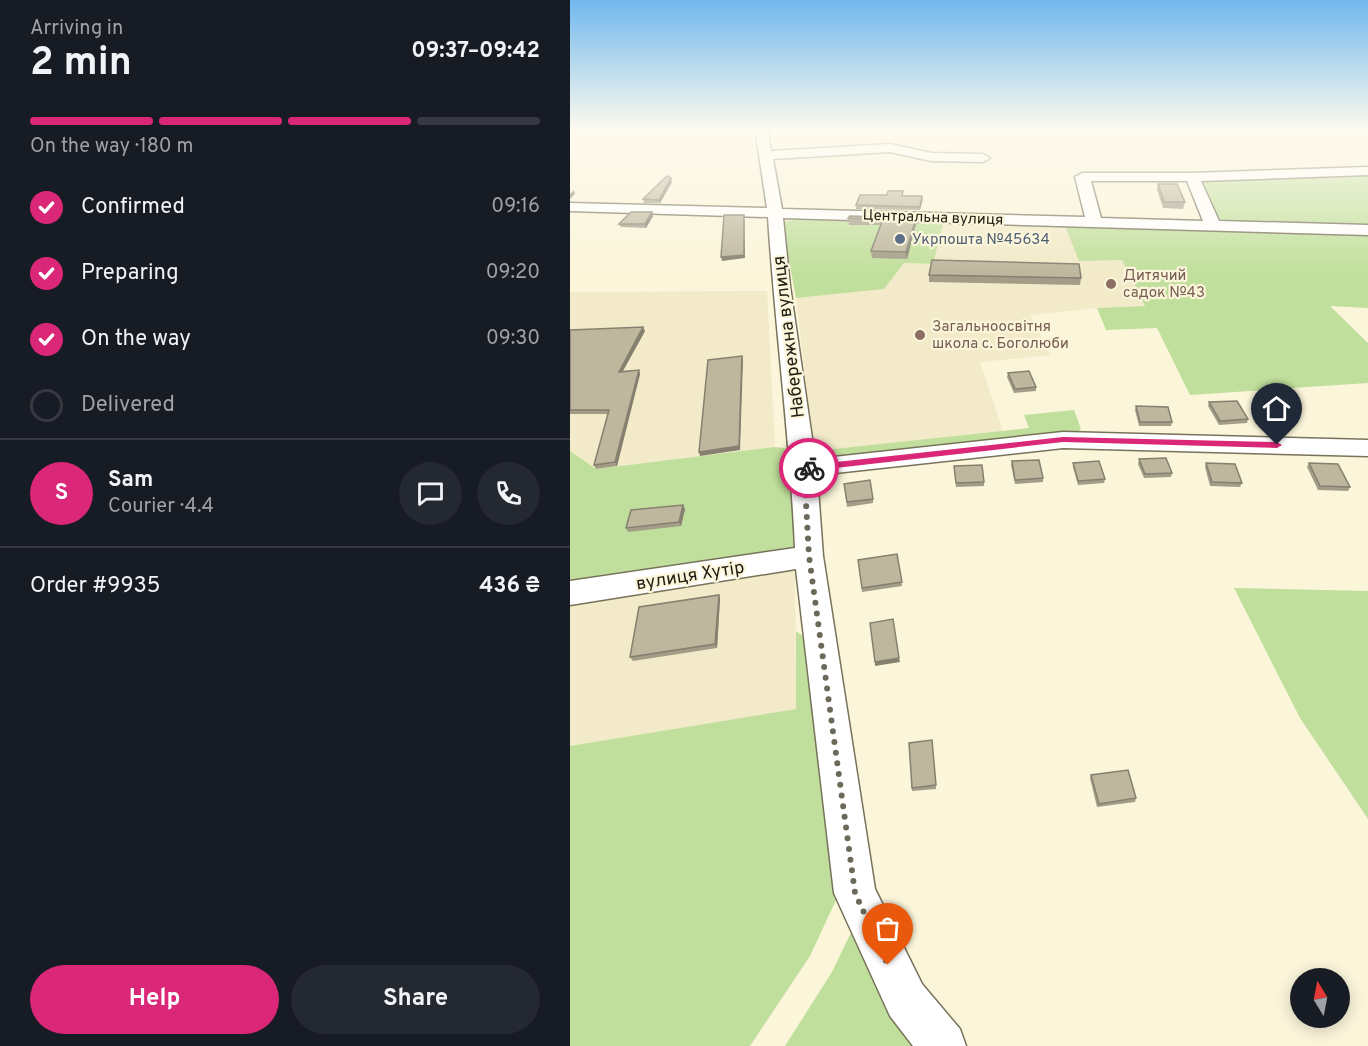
<!DOCTYPE html>
<meta charset="utf-8">
<style>
:root{--surface:#171b24;--page:#242831;--text:#f1f3f6;--muted:#9ea1a6;--line:#363941;--accent:#db2777}
body{margin:0;font-family:Overpass,sans-serif;background:var(--page);color:var(--text);height:100vh;display:flex;flex-direction:column;font-size:22px;white-space:nowrap}
*{box-sizing:border-box;margin:0}
p{font-size:20px;color:var(--muted)}
.icon{flex:none;width:33px;height:33px;fill:none;stroke:currentColor;stroke-width:2;stroke-linecap:round;stroke-linejoin:round}
.map{position:relative;flex:1;overflow:hidden}
.side{display:flex;flex-direction:column;background:var(--surface);width:570px}
.side>*{flex:none}
.needle{width:39px;rotate:350deg}
.controls{position:absolute;left:720px;top:968px;display:grid;gap:12px}
.controls a{display:grid;place-items:center;width:60px;height:60px;border-radius:50%;background:var(--surface);box-shadow:0 3px 15px #0003;font-size:30px}
.pin{position:absolute;display:grid;place-items:center;width:51px;height:51px;color:#fff;margin:-62px -26px;border-radius:50% 50% 50% 0;rotate:-45deg;box-shadow:0 0 6px #0007}
.pin .icon{rotate:45deg}
.courier{position:absolute;display:grid;place-items:center;width:60px;height:60px;margin:-30px;border:4px solid #db2777;border-radius:50%;background:#fff;color:#222;box-shadow:0 2px 8px #0007}
.overview em{font-style:normal;font-weight:700}
.overview div{display:flex;flex-direction:column-reverse}
.overview{display:flex;align-items:center;justify-content:space-between;height:102px;padding:0 30px}
h1{font-size:39px;font-weight:700;line-height:45px}
.bar{display:grid;grid-template-columns:repeat(4,1fr);gap:9px 6px;align-content:center;height:72px;padding:0 30px}
.bar i{height:8px;border-radius:4px;background:var(--line)}
.bar .current{background:var(--accent)}
.bar p{grid-column:span 4}
.line{display:flex;align-items:center;gap:15px;padding:0 30px;border-top:2px solid var(--line)}
.line div{flex:1}
.round{display:grid;place-items:center;flex:none;width:63px;height:63px;border-radius:32px;background:var(--page)}
ol{padding:0 30px;list-style:none}
li{display:flex;align-items:center;gap:18px;height:66px}
li p{margin-inline-start:auto}
li .icon{padding:6px;border-radius:50%;background:var(--accent);color:#fff;stroke-width:4}
li:last-child{color:var(--muted)}
li i{width:33px;height:33px;border:3px solid var(--line);border-radius:50%}
.button{display:flex;gap:12px;margin-top:auto;padding:12px 30px}
.button a{flex:1;height:69px;border-radius:36px;background:var(--accent);color:#fff;font-size:24px;font-weight:700;line-height:69px;text-align:center}
.button a+a{background:var(--page);color:var(--text)}
main{display:flex;flex:1;min-height:0}
.map>svg:first-child{display:block}
.built{fill:#f2eac8}
.green{fill:#c1df9c}
.lines{fill:none;stroke-linecap:round;stroke-linejoin:round}
.minor-casing{stroke:#78725b;stroke-width:3}
.minor{fill:#fff;fill-rule:evenodd}
.wall{fill:#a39d88}
.shaded-wall{fill:#85806f}
.building{fill:#beb79e;stroke:#85806f;stroke-width:1.5}
.route{fill:#db2777}
.done{stroke:#6d695a;stroke-width:6;stroke-dasharray:0 10.8}
.service-dot{fill:#5c6f8a;stroke:#fbf5da;stroke-width:2}
.education-dot{fill:#8d6e63;stroke:#fbf5da;stroke-width:2}
.labels{text-anchor:middle;stroke-width:4.5;stroke-linejoin:round;paint-order:stroke}
.far-street-label{font-size:15px;fill:#201e15;stroke:#fbf5da}
.far-service-label{font-size:15px;fill:#4e5e75;stroke:#fbf5da;text-anchor:start}
.far-education-label{font-size:15px;fill:#785e54;stroke:#fbf5da;text-anchor:start}
.street-label{font-size:18px;fill:#201e15;stroke:#fbf5da}
</style>
<main>
<section class="side">
<div class="overview"><div><h1>2 min</h1><p>Arriving in</p></div><em>09:37–09:42</em></div>
<div class="bar"><i class="current"></i><i class="current"></i><i class="current"></i><i></i><p>On the way · 180 m</p></div>
<ol>
<li><svg class="icon" aria-label="check" viewBox="0 0 24 24"><path d="M5 12l5 5 9-10"/></svg>Confirmed<p>09:16</p></li>
<li><svg class="icon" aria-label="check" viewBox="0 0 24 24"><path d="M5 12l5 5 9-10"/></svg>Preparing<p>09:20</p></li>
<li><svg class="icon" aria-label="check" viewBox="0 0 24 24"><path d="M5 12l5 5 9-10"/></svg>On the way<p>09:30</p></li>
<li><i></i>Delivered</li>
</ol>
<div class="line" style="height:108px"><b class="round" style="background:var(--accent);color:#fff">S</b><div><b>Sam</b><p>Courier · 4.4</p></div><a class="round"><svg class="icon" aria-label="chat" viewBox="0 0 24 24"><path d="M4 5h16v11H9l-5 4z"/></svg></a><a class="round"><svg class="icon" aria-label="phone" viewBox="0 0 24 24"><path d="M5 4h4l2 5-3 2q2 4 5 5l2-3 5 2v4C11 20 4 13 5 4z"/></svg></a></div>
<div class="line" style="height:78px"><div>Order #9935</div><b>436 ₴</b></div>
<div class="button"><a>Help</a><a>Share</a></div>
</section>
<div class="map">
<svg width="798" height="1046" viewBox="0 0 798 1046">
<rect width="100%" height="100%" fill="#fbf5da"/>
<g class="built">
<path d="M374,221L495,226L509,261L552,259L575,306L527,308L460,315L480,355L410,362L433,431L244,451L226,298L314,289L334,263L363,264Z"/>
<path d="M197,291L205,447L26,469L0,451V292Z"/>
<path d="M225,569L226,709L0,746V600Z"/>
</g>
<g class="green">
<path d="M794,172L798,175V227L648,223L629,178Z"/>
<path d="M238,217L374,221L363,264L334,263L314,289L226,298L212,222Z"/>
<path d="M495,226L798,234V308L760,306L798,343V383L620,395L587,328L536,330L527,308L575,306L552,260L509,261Z"/>
<path d="M504,410L511,429L506,434L252,460L244,451L459,428L454,415Z"/>
<path d="M205,447L221,449L228,552L0,587V451L26,469Z"/>
<path d="M664,588L798,591V819L730,718Z"/>
<path d="M226,631L242,643L272,887L240,956L180,1046H0V746L226,709Z"/>
<path d="M285,924L354,1046H215L262,972Z"/>
</g>
<g class="lines">
<defs>
<path id="minor" d="M185,128H197L201,151L320,144L362,153L413,154L420,158L413,162L361,161L320,152L203,159L212,209L515,217L505,177L512,173H622L798,167V175L631,181L649,221L798,225V235L213,218L220,286L245,459L493,432L798,440V456L493,448L247,475L253,556L305,889L352,984L390,1029L396,1046H343L320,1016L264,893L226,569L0,605V581L225,548C220,437 205,328 198,217L0,211V203L197,208ZM521,181H617L633,221L531,218Z"/>
</defs>
<use href="#minor" class="minor-casing"/>
<use href="#minor" class="minor"/>
</g>
<g class="wall">
<path d="M102,182L90,203H74L73,199Z"/>
<path d="M588,184L615,202L613,209L593,208L587,190Z"/>
<path d="M333,191V196H352L353,200L350,210L286,209V205L317,195Z"/>
<path d="M82,212L83,216L76,228L51,227L49,224Z"/>
<path d="M278,218H346V224L337,259L302,258L301,251L310,225H279Z"/>
<path d="M359,275L511,278L510,285L359,282Z"/>
<path d="M0,330L75,331L53,371L69,370L70,374L47,466L26,469L24,465L38,414H0Z"/>
<path d="M438,373L466,387V391L444,393L437,377Z"/>
<path d="M639,402L678,419L677,423L649,425L638,406Z"/>
<path d="M566,406L602,422L601,426H569L565,410Z"/>
<path d="M569,459L602,473L601,477L574,478L568,464Z"/>
<path d="M442,461L473,478V482L445,484L441,465Z"/>
<path d="M503,463L535,479L534,483L508,485L503,467Z"/>
<path d="M636,463L672,483L670,487L640,486L635,467Z"/>
<path d="M739,463L780,487L778,491L748,490L737,467Z"/>
<path d="M384,466L414,482V486L386,487Z"/>
<path d="M274,484L303,499V503L277,507Z"/>
<path d="M115,509L111,526L58,532L56,528Z"/>
<path d="M327,554L332,586L292,592L288,560Z"/>
<path d="M149,595L150,599L147,648L63,661L60,657Z"/>
<path d="M362,740L366,789L342,791L339,743Z"/>
<path d="M521,775L566,798L565,802L527,807L520,778Z"/>
</g>
<g class="shaded-wall">
<path d="M101,178L102,182L90,203L89,200Z"/>
<path d="M4,190L5,194L0,199V194Z"/>
<path d="M82,212L83,216L76,228L75,224Z"/>
<path d="M174,215L175,258L152,261L151,257Z"/>
<path d="M346,218V224L337,259L336,252Z"/>
<path d="M73,327L75,331L50,376L49,372Z"/>
<path d="M172,356L173,360L170,450L130,456L129,452Z"/>
<path d="M69,370L70,374L47,466L45,462Z"/>
<path d="M113,505L115,509L111,526L109,522Z"/>
<path d="M149,595L150,599L147,648L145,644Z"/>
<path d="M329,658L330,662L305,666V662Z"/>
</g>
<g class="building">
<path d="M97,176L101,178L89,200L73,199Z"/>
<path d="M588,184H607L615,202H594Z"/>
<path d="M318,191H333L332,196H352L350,207L286,205L290,195H317Z"/>
<path d="M61,212H82L75,224H49Z"/>
<path d="M154,215H174V255L151,257Z"/>
<path d="M280,216L346,218L336,252L301,251L313,219L278,218Z"/>
<path d="M362,260L509,264L511,278L359,275Z"/>
<path d="M73,327L49,372L69,370L45,462L24,465L39,410H0V330Z"/>
<path d="M172,356L169,446L129,452L138,360Z"/>
<path d="M459,371L466,387L445,389L438,373Z"/>
<path d="M667,401L678,419L650,421L639,402Z"/>
<path d="M566,406L598,407L602,422H570Z"/>
<path d="M596,458L602,473L575,474L569,459Z"/>
<path d="M469,460L473,478L445,480L442,461Z"/>
<path d="M529,461L535,479L508,481L503,463Z"/>
<path d="M636,463L665,464L672,483L642,482Z"/>
<path d="M739,463L768,464L780,487L750,486Z"/>
<path d="M412,465L414,482L386,483L384,466Z"/>
<path d="M300,480L303,499L277,502L274,484Z"/>
<path d="M113,505L109,522L56,528L61,510Z"/>
<path d="M327,554L332,582L292,588L288,560Z"/>
<path d="M149,595L145,644L60,657L69,607Z"/>
<path d="M323,619L329,658L305,662L300,623Z"/>
<path d="M362,740L366,785L342,788L339,743Z"/>
<path d="M558,770L566,798L529,804L521,775Z"/>
</g>
<linearGradient id="sky" x2="0" y2="1"><stop stop-color="#71b8ee"/><stop offset="0.47" stop-color="#fdfaee"/><stop offset="1" stop-color="#fdfaee" stop-opacity="0"/></linearGradient>
<rect width="798" height="274" fill="url(#sky)"/>
<path class="route" d="M493,437L707,442L712,445L707,448L493,442L239,471L234,468L239,465Z"/>
<g class="lines">
<path class="done" d="M239,468H234L239,556L285,893L318,965"/>
</g>
<circle class="service-dot" cx="330" cy="239" r="6"/>
<g class="education-dot">
<circle cx="541" cy="284" r="6"/>
<circle cx="350" cy="335" r="6"/>
</g>
<g class="labels">
<g class="far-street-label">
<text transform="translate(363 217) rotate(2)" y="5">Центральна вулиця</text>
</g>
<g class="far-service-label">
<text x="342" y="244">Укрпошта №45634</text>
</g>
<g class="far-education-label">
<text x="553" y="280">Дитячий<tspan x="553" dy="17">садок №43</tspan></text>
<text x="362" y="331">Загальноосвітня<tspan x="362" dy="17">школа с. Боголюби</tspan></text>
</g>
<g class="street-label">
<text transform="translate(218 337) rotate(-97)" y="6">Набережна вулиця</text>
<text transform="translate(120 575) rotate(-9)" y="6">вулиця Хутір</text>
</g>
</g>
</svg>
<div class="controls">
<a><svg class="needle" viewBox="-14 -14 28 28"><path d="M0-13l5 13h-10z" fill="#e53935"/><path d="M0 13l5-13h-10z" fill="#9ea1a6"/></svg></a>
</div>
<div class="pin" style="left:318px;top:965px;background:#ea580c"><svg class="icon" aria-label="bag" viewBox="0 0 24 24"><path d="M5 8h14l-1 12H6zM9 8a3 3 0 0 1 6 0"/></svg></div>
<div class="pin" style="left:707px;top:445px;background:#1f2937"><svg class="icon" aria-label="home" viewBox="0 0 24 24"><path d="M3 11l9-7 9 7M6 9v11h12V9"/></svg></div>
<div class="courier" style="left:239px;top:468px"><svg class="icon" aria-label="bike" viewBox="0 0 24 24"><circle cx="6" cy="16" r="4"/><circle cx="18" cy="16" r="4"/><path d="M6 16l4-8h5l3 8M10 8l3 8H6M13 5h3"/></svg></div>
</div>
</main>
